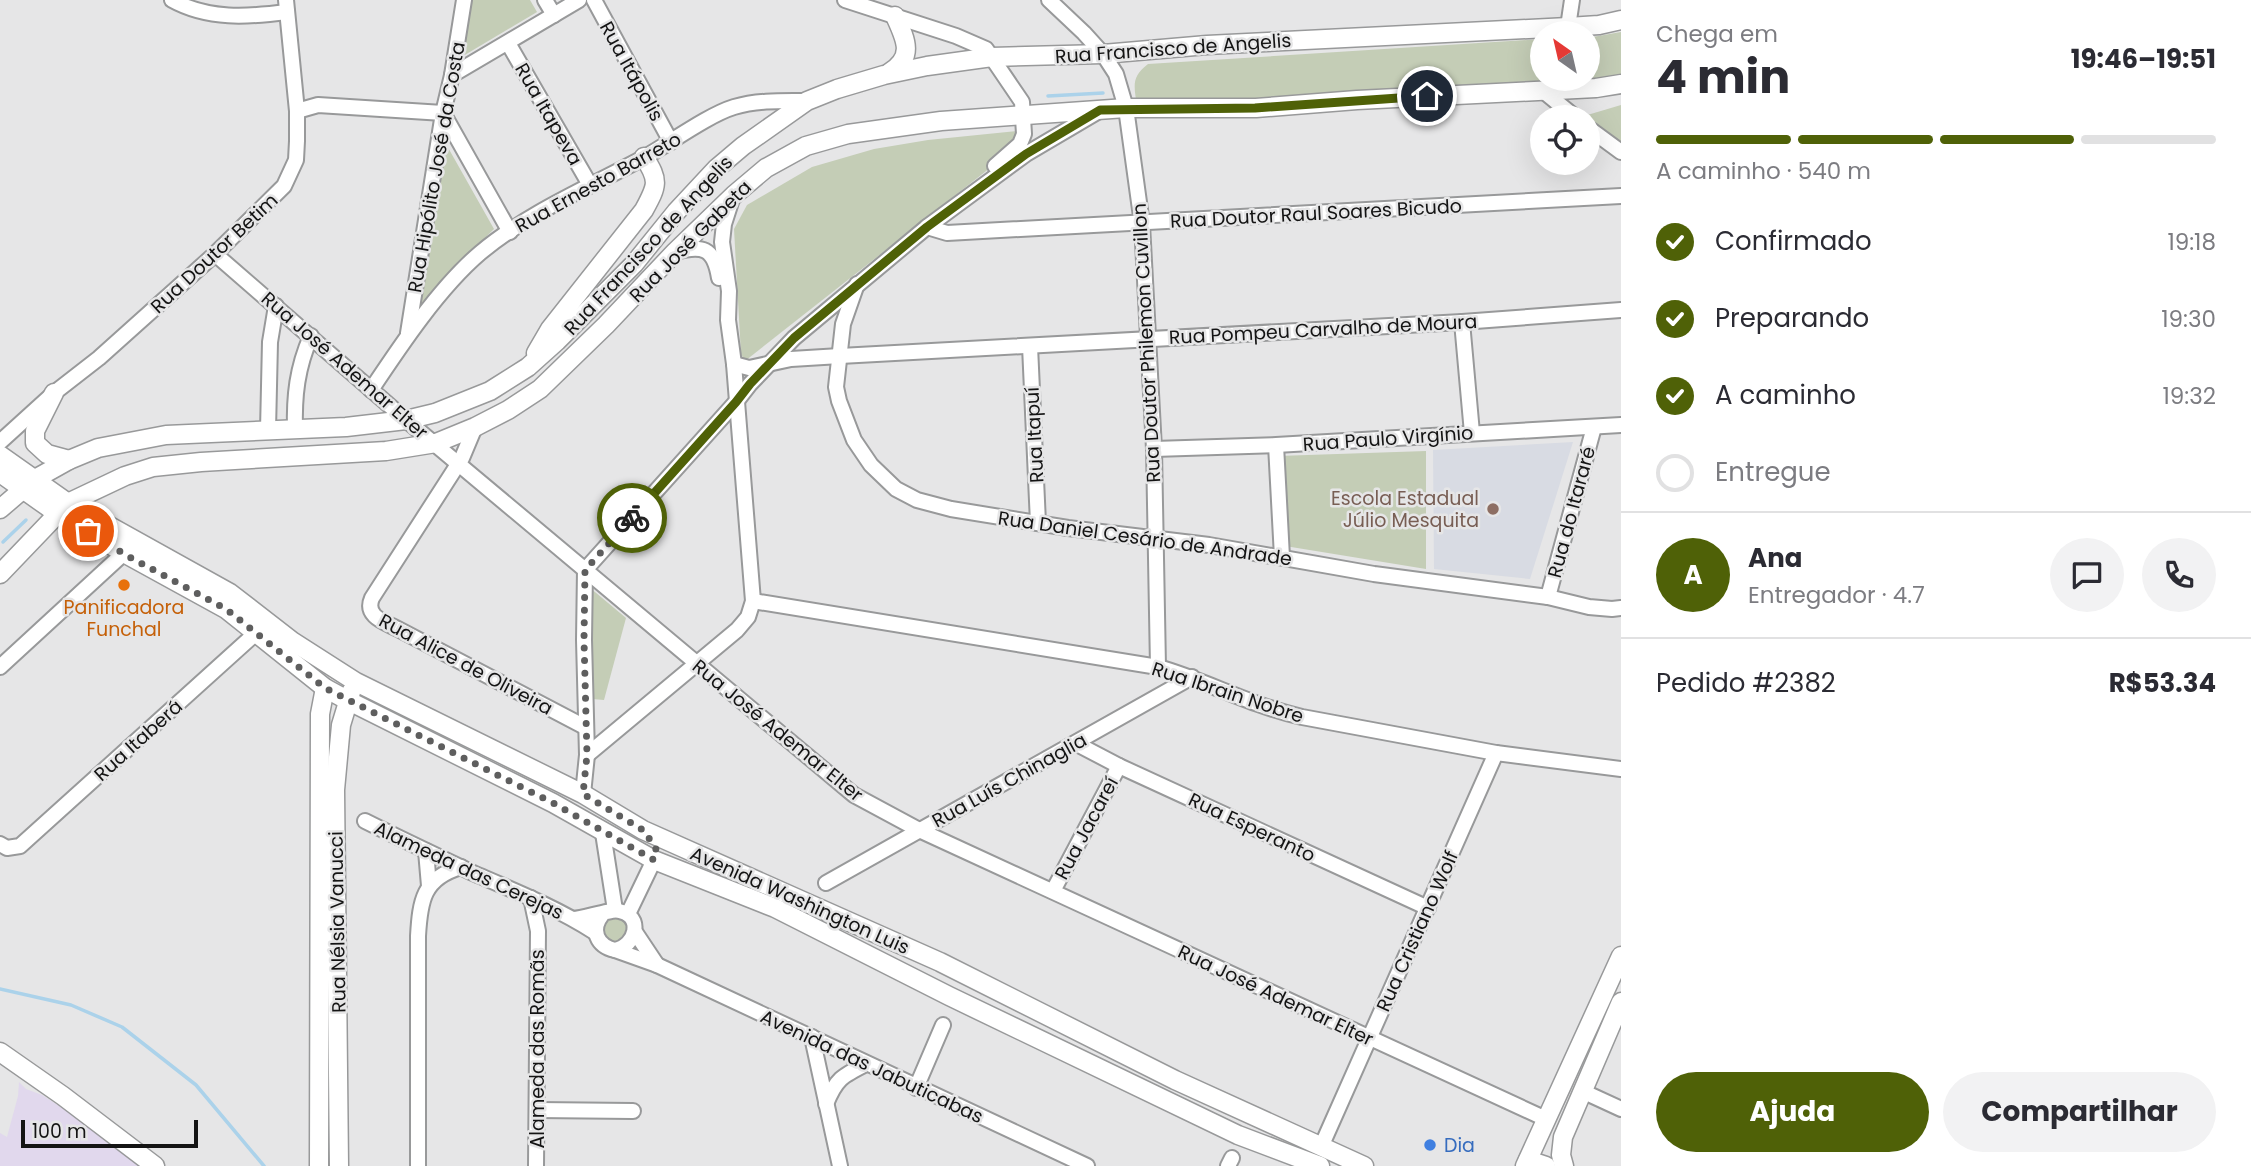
<!DOCTYPE html>
<html lang="pt">
<meta charset="utf-8">
<style>
:root{--surface:#fff;--page:#f2f2f3;--text:#2b2b33;--muted:#7c7c81;--line:#e1e1e2;--accent:#4f6107}
body{margin:0;font-family:Poppins,sans-serif;background:var(--page);color:var(--text);height:100vh;display:flex;flex-direction:column;font-size:26px;white-space:nowrap}
*{box-sizing:border-box;margin:0}
p{font-size:23px;color:var(--muted)}
.icon{flex:none;width:38px;height:38px;fill:none;stroke:currentColor;stroke-width:2;stroke-linecap:round;stroke-linejoin:round}
.map{position:relative;flex:1;overflow:hidden}
.side{display:flex;flex-direction:column;background:var(--surface);width:630px}
.side>*{flex:none}
.needle{width:46px;rotate:326deg}
.tools{position:absolute;left:1530px;top:21px;display:grid;gap:14px}
.tools a{display:grid;place-items:center;width:70px;height:70px;border-radius:50%;background:var(--surface);box-shadow:0 7px 28px #0002;font-size:35px}
.scale{position:absolute;left:21px;bottom:18px;width:177px;box-sizing:border-box;padding-left:7px;border:4px solid #141414;border-top:0;font-size:19px;line-height:24px;white-space:nowrap;color:#141414;-webkit-text-stroke:5px #e6e6e7;paint-order:stroke}
.pin{position:absolute;display:grid;place-items:center;width:60px;height:60px;color:#fff;margin:-30px;border:4px solid #fff;border-radius:50%;box-shadow:0 2px 7px #0007}
.courier{position:absolute;display:grid;place-items:center;width:70px;height:70px;margin:-35px;border:5px solid #4f6107;border-radius:50%;background:#fff;color:#222;box-shadow:0 2px 9px #0007}
.overview em{font-style:normal;font-weight:700}
.overview div{display:flex;flex-direction:column-reverse}
.overview{display:flex;align-items:center;justify-content:space-between;height:119px;padding:0 35px}
h1{font-size:46px;font-weight:700;line-height:52px}
.bar{display:grid;grid-template-columns:repeat(4,1fr);gap:10px 7px;align-content:center;height:84px;padding:0 35px}
.bar i{height:9px;border-radius:5px;background:var(--line)}
.bar .active{background:var(--accent)}
.bar p{grid-column:span 4}
.line{display:flex;align-items:center;gap:18px;padding:0 35px;border-top:2px solid var(--line)}
.line div{flex:1}
.round{display:grid;place-items:center;flex:none;width:74px;height:74px;border-radius:37px;background:var(--page)}
ol{padding:0 35px;list-style:none}
li{display:flex;align-items:center;gap:21px;height:77px}
li p{margin-inline-start:auto}
li .icon{padding:7px;border-radius:50%;background:var(--accent);color:#fff;stroke-width:4}
li:last-child{color:var(--muted)}
li i{width:38px;height:38px;border:4px solid var(--line);border-radius:50%}
.action{display:flex;gap:14px;margin-top:auto;padding:14px 35px}
.action a{flex:1;height:80px;border-radius:42px;background:var(--accent);color:#fff;font-size:28px;font-weight:700;line-height:80px;text-align:center}
.action a+a{background:var(--page);color:var(--text)}
main{display:flex;flex:1;min-height:0}
.map>svg:first-child{display:block}
.built{fill:#d8dbe3}
.medical{fill:#e1d8ed}
.green{fill:#c4cdb6}
.lines{fill:none;stroke-linecap:round;stroke-linejoin:round}
.stream{stroke:#abd2ea;stroke-width:3.5}
.minor-casing{stroke:#98999a;stroke-width:18}
.major-casing{stroke:#98999a;stroke-width:21}
.minor{stroke:#fff;stroke-width:14}
.major{stroke:#fff;stroke-width:18}
.done{stroke:#5e5e5e;stroke-width:7;stroke-dasharray:0 12.6}
.route{stroke:#4f6107;stroke-width:9}
.education-dot{fill:#8d6e63;stroke:#e6e6e7;stroke-width:2.5}
.food-dot{fill:#e8710a;stroke:#e6e6e7;stroke-width:2.5}
.shop-dot{fill:#3f7fe0;stroke:#e6e6e7;stroke-width:2.5}
.labels{text-anchor:middle;stroke-width:5;stroke-linejoin:round;paint-order:stroke}
.street-label{font-size:19px;fill:#141414;stroke:#e6e6e7}
.education-label{font-size:19px;fill:#785e54;stroke:#e6e6e7;text-anchor:end}
.food-label{font-size:19px;fill:#c56008;stroke:#e6e6e7}
.shop-label{font-size:19px;fill:#366cbe;stroke:#e6e6e7;text-anchor:start}
</style>
<main>
<div class="map">
<svg width="1621" height="1166" viewBox="0 0 1621 1166">
<rect width="100%" height="100%" fill="#e6e6e7"/>
<path class="built" d="M1573,442L1530,579L1434,569L1433,450Z"/>
<path class="medical" d="M19,1082L26,1089L42,1095L73,1115L139,1166H0V1133L7,1137L18,1096Z"/>
<g class="green">
<path d="M469,0H530L537,12L458,59Z"/>
<path d="M1621,32V83L1137,106C1134,86 1131,77 1148,64L1542,39V79H1587V38Z"/>
<path d="M1621,105V144L1584,116Z"/>
<path d="M1017,131L1018,138L1009,153L745,361L741,354L734,229L747,205L812,167L874,149L928,140Z"/>
<path d="M446,144L494,229L453,269L417,311Z"/>
<path d="M1426,451V569L1285,546L1278,456Z"/>
<path d="M589,587L626,618L604,700L592,699Z"/>
<path d="M621,913L633,928L623,944L613,947L602,939L601,921Z"/>
</g>
<g class="lines">
<g class="stream">
<path d="M1048,96L1103,93"/>
<path d="M3,542L26,520"/>
<path d="M0,989L71,1005L122,1027L196,1085L264,1166"/>
</g>
<defs>
<g id="minor">
<path d="M172,0C208,20 248,17 287,12"/>
<path d="M545,0L554,15"/>
<path d="M594,0L671,142"/>
<path d="M845,0L956,36L986,49L1022,102L1024,134L1020,144L995,166"/>
<path d="M1049,0L1084,33L1103,54L1116,74L1126,108L1142,224L1154,449L1158,667"/>
<path d="M1568,27L1572,0"/>
<path d="M508,43L590,185"/>
<path d="M452,75L579,0"/>
<path d="M1542,90L1575,117"/>
<path d="M297,111L318,105L443,113L510,232"/>
<path d="M1587,127L1621,152"/>
<path d="M927,227L947,233L1621,196"/>
<path d="M675,252C702,245 714,247 719,278"/>
<path d="M215,254L406,420L854,795L919,830L1546,1119"/>
<path d="M857,284L843,324L836,387L839,401L854,440L871,465L896,489L917,500L951,509L1068,528L1209,545L1374,574L1548,597L1589,607L1612,609L1621,608"/>
<path d="M1462,322L1472,433"/>
<path d="M408,333L443,113L452,75L464,0"/>
<path d="M1030,346L1038,523"/>
<path d="M734,364L749,368L791,359L840,356L1462,322L1621,310"/>
<path d="M371,390C401,345 439,288 480,253C529,212 590,187 645,157C670,143 708,115 734,107C758,100 782,101 807,101"/>
<path d="M475,427L462,458L372,598C364,616 384,622 398,629L585,727"/>
<path d="M268,430L270,342L276,306"/>
<path d="M295,430C294,396 297,368 311,336"/>
<path d="M0,442L54,393L99,358L215,254L284,186L296,160L297,141V111L286,0"/>
<path d="M1276,445L1282,557"/>
<path d="M1154,449L1276,445L1621,425"/>
<path d="M585,570L736,402L750,384L794,338L927,227L1026,154L1099,111"/>
<path d="M1548,597L1594,427"/>
<path d="M753,601L1158,667C1207,681 1252,706 1302,717L1496,753L1621,769"/>
<path d="M0,667L124,553"/>
<path d="M1077,744L1119,766L1428,908"/>
<path d="M587,755L737,630L748,617L753,601L734,364L728,320L729,291L722,242L724,224L733,196"/>
<path d="M583,794L587,755L584,640L585,570"/>
<path d="M365,821C401,839 437,856 473,873C515,891 557,908 596,933"/>
<path d="M603,833L615,910"/>
<path d="M0,844L7,848L20,846L256,633"/>
<path d="M426,851L429,886"/>
<path d="M826,883L1192,677"/>
<path d="M1053,891L1119,766"/>
<path d="M531,898L538,931L536,1166"/>
<path d="M628,914L654,860"/>
<path d="M574,919C584,918 613,909 619,911C644,916 636,946 615,950C597,946 590,930 602,915"/>
<path d="M635,932L657,965"/>
<path d="M615,950L657,965L1087,1166"/>
<path d="M812,1037L840,1166"/>
<path d="M916,1088L943,1025"/>
<path d="M1582,1091L1621,1109"/>
<path d="M826,1104C836,1079 842,1076 866,1064"/>
<path d="M537,1110L633,1111"/>
<path d="M1321,1147L1496,753"/>
<path d="M418,1166V936C420,901 423,878 461,867"/>
<path d="M1228,1166L1232,1158"/>
</g>
<g id="major">
<path d="M889,73C915,57 906,40 895,16"/>
<path d="M536,353L550,329L644,210C657,186 660,181 644,157"/>
<path d="M54,393L35,431V443L47,454L69,460"/>
<path d="M0,455L68,503L230,593L292,641L356,682L583,794L643,830L940,962L1175,1080L1364,1166"/>
<path d="M0,473L48,507L124,553L226,609L325,688L347,700L553,803L654,860L775,908L949,996L1238,1135L1320,1166"/>
<path d="M0,509L35,479L69,460L98,448L166,435L346,427L406,420L435,413L490,391L528,367L557,341L634,264L676,212L717,168L743,146L807,101L837,89L884,75L927,66L992,57L1103,54L1207,45L1568,27L1599,25L1621,20"/>
<path d="M0,574L68,503L125,476L153,467L201,462L386,451L436,443L475,427L508,410L540,389L606,325L675,252L734,195L766,168L806,146L848,134L941,121L1126,108H1256L1357,100L1596,88L1621,84"/>
<path d="M0,1052L63,1096L155,1166"/>
<path d="M1528,1160L1546,1166"/>
<path d="M319,1166L320,714L325,688"/>
<path d="M339,1166L335,790L341,725L351,692"/>
<path d="M1525,1166L1621,956"/>
<path d="M1564,1166L1561,1155L1563,1137L1621,1002"/>
</g>
</defs>
<use href="#minor" class="minor-casing"/>
<use href="#major" class="major-casing"/>
<use href="#minor" class="minor"/>
<use href="#major" class="major"/>
</g>
<g class="lines">
<path class="done" d="M88,531L124,554L226,609L325,688L553,803L654,860L656,848L643,830L583,794L587,755L584,640L585,570L632,518"/>
<path class="route" d="M632,518L736,402L750,384L794,338L927,227L1026,154L1100,110L1255,108L1427,96"/>
</g>
<circle class="education-dot" cx="1493" cy="509" r="7"/>
<circle class="food-dot" cx="124" cy="585" r="7"/>
<circle class="shop-dot" cx="1430" cy="1145" r="7"/>
<g class="labels">
<g class="street-label">
<text transform="translate(1173 48) rotate(-4)" y="7">Rua Francisco de Angelis</text>
<text transform="translate(632 71) rotate(61)" y="7">Rua Itápolis</text>
<text transform="translate(549 114) rotate(60)" y="7">Rua Itapeva</text>
<text transform="translate(436 167) rotate(-80)" y="7">Rua Hipólito José da Costa</text>
<text transform="translate(598 182) rotate(-29)" y="7">Rua Ernesto Barreto</text>
<text transform="translate(1316 213) rotate(-3)" y="7">Rua Doutor Raul Soares Bicudo</text>
<text transform="translate(690 241) rotate(-45)" y="7">Rua José Gabeta</text>
<text transform="translate(648 245) rotate(-47)" y="7">Rua Francisco de Angelis</text>
<text transform="translate(214 253) rotate(-43)" y="7">Rua Doutor Betim</text>
<text transform="translate(1323 329) rotate(-3)" y="7">Rua Pompeu Carvalho de Moura</text>
<text transform="translate(1146 343) rotate(-93)" y="7">Rua Doutor Philemon Cuvillon</text>
<text transform="translate(345 365) rotate(41)" y="7">Rua José Ademar Elter</text>
<text transform="translate(1034 435) rotate(-93)" y="7">Rua Itapuí</text>
<text transform="translate(1388 438) rotate(-4)" y="7">Rua Paulo Virgínio</text>
<text transform="translate(1571 512) rotate(-75)" y="7">Rua do Itararé</text>
<text transform="translate(1145 538) rotate(8)" y="7">Rua Daniel Cesário de Andrade</text>
<text transform="translate(466 664) rotate(28)" y="7">Rua Alice de Oliveira</text>
<text transform="translate(1228 692) rotate(18)" y="7">Rua Ibrain Nobre</text>
<text transform="translate(778 730) rotate(39)" y="7">Rua José Ademar Elter</text>
<text transform="translate(138 740) rotate(-42)" y="7">Rua Itaberá</text>
<text transform="translate(1009 780) rotate(-29)" y="7">Rua Luís Chinaglia</text>
<text transform="translate(1252 827) rotate(25)" y="7">Rua Esperanto</text>
<text transform="translate(1086 828) rotate(-62)" y="7">Rua Jacareí</text>
<text transform="translate(469 870) rotate(25)" y="7">Alameda das Cerejas</text>
<text transform="translate(800 900) rotate(24)" y="7">Avenida Washington Luis</text>
<text transform="translate(337 922) rotate(-91)" y="7">Rua Nélsia Vanucci</text>
<text transform="translate(1417 931) rotate(-66)" y="7">Rua Cristiano Wolf</text>
<text transform="translate(1276 995) rotate(25)" y="7">Rua José Ademar Elter</text>
<text transform="translate(537 1049) rotate(-90)" y="7">Alameda das Romãs</text>
<text transform="translate(872 1066) rotate(25)" y="7">Avenida das Jabuticabas</text>
</g>
<g class="education-label">
<text x="1479" y="505">Escola Estadual<tspan x="1479" dy="22">Júlio Mesquita</tspan></text>
</g>
<g class="food-label">
<text x="124" y="614">Panificadora<tspan x="124" dy="22">Funchal</tspan></text>
</g>
<g class="shop-label">
<text x="1444" y="1152">Dia</text>
</g>
</g>
</svg>
<div class="tools">
<a><svg class="needle" viewBox="-14 -14 28 28"><path d="M0-13l5 13h-10z" fill="#e53935"/><path d="M0 13l5-13h-10z" fill="#7c7c81"/></svg></a>
<a><svg class="icon" aria-label="locate" viewBox="0 0 24 24"><circle cx="12" cy="12" r="6"/><path d="M12 2v4M12 18v4M2 12h4M18 12h4"/></svg></a>
</div>
<div class="scale">100 m</div>
<div class="pin" style="left:88px;top:531px;background:#ea580c"><svg class="icon" aria-label="bag" viewBox="0 0 24 24"><path d="M5 8h14l-1 12H6zM9 8a3 3 0 0 1 6 0"/></svg></div>
<div class="pin" style="left:1427px;top:96px;background:#1f2937"><svg class="icon" aria-label="home" viewBox="0 0 24 24"><path d="M3 11l9-7 9 7M6 9v11h12V9"/></svg></div>
<div class="courier" style="left:632px;top:518px"><svg class="icon" aria-label="bike" viewBox="0 0 24 24"><circle cx="6" cy="16" r="4"/><circle cx="18" cy="16" r="4"/><path d="M6 16l4-8h5l3 8M10 8l3 8H6M13 5h3"/></svg></div>
</div>
<section class="side">
<div class="overview"><div><h1>4 min</h1><p>Chega em</p></div><em>19:46–19:51</em></div>
<div class="bar"><i class="active"></i><i class="active"></i><i class="active"></i><i></i><p>A caminho · 540 m</p></div>
<ol>
<li><svg class="icon" aria-label="check" viewBox="0 0 24 24"><path d="M5 12l5 5 9-10"/></svg>Confirmado<p>19:18</p></li>
<li><svg class="icon" aria-label="check" viewBox="0 0 24 24"><path d="M5 12l5 5 9-10"/></svg>Preparando<p>19:30</p></li>
<li><svg class="icon" aria-label="check" viewBox="0 0 24 24"><path d="M5 12l5 5 9-10"/></svg>A caminho<p>19:32</p></li>
<li><i></i>Entregue</li>
</ol>
<div class="line" style="height:126px"><b class="round" style="background:var(--accent);color:#fff">A</b><div><b>Ana</b><p>Entregador · 4.7</p></div><a class="round"><svg class="icon" aria-label="chat" viewBox="0 0 24 24"><path d="M4 5h16v11H9l-5 4z"/></svg></a><a class="round"><svg class="icon" aria-label="phone" viewBox="0 0 24 24"><path d="M5 4h4l2 5-3 2q2 4 5 5l2-3 5 2v4C11 20 4 13 5 4z"/></svg></a></div>
<div class="line" style="height:91px"><div>Pedido #2382</div><b>R$53.34</b></div>
<div class="action"><a>Ajuda</a><a>Compartilhar</a></div>
</section>
</main>
